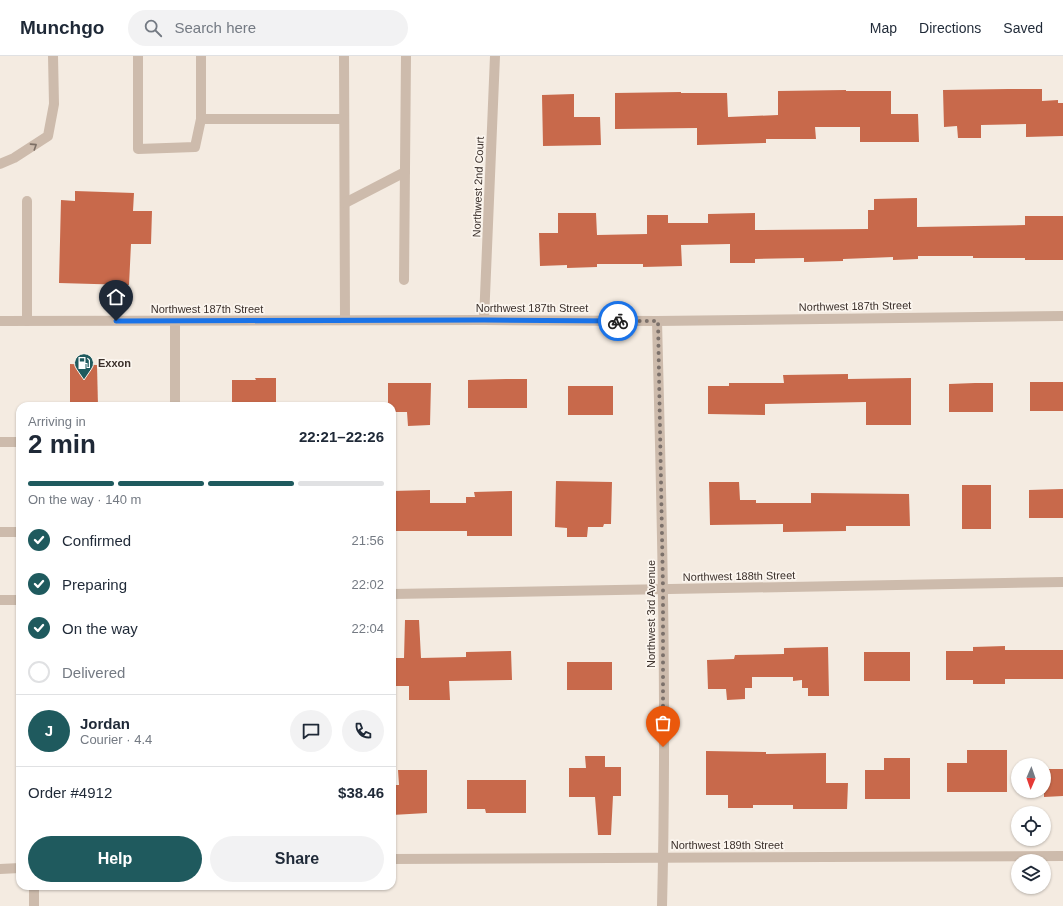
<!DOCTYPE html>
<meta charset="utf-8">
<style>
:root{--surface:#fff;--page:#f2f2f3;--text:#1f2937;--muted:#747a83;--line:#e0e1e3;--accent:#1f5a5e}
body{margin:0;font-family:Helvetica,sans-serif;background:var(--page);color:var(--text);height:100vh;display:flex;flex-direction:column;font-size:15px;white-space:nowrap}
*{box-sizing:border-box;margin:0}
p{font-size:13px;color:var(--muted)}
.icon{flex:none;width:22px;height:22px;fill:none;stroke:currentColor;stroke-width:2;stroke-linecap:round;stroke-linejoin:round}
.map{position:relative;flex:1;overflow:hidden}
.side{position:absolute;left:16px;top:346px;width:380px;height:488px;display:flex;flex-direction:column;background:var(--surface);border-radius:12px;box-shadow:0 1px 3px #0004}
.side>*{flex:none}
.needle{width:26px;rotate:182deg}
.buttons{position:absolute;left:1011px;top:702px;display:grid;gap:8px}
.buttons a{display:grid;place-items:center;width:40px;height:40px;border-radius:50%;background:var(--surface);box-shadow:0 1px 3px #0004;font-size:20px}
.pin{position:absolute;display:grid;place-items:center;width:34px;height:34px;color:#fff;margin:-41px -17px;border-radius:50% 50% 50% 0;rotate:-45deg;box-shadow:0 0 4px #0007}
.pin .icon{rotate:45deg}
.courier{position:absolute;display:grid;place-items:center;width:40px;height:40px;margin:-20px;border:3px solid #1a73e8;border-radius:50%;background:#fff;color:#222;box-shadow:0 1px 5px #0007}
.overview em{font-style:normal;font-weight:800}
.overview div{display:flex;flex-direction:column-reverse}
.overview{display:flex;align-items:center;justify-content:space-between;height:68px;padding:0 12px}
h1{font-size:26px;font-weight:800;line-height:30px}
.bar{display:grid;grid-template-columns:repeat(4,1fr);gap:6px 4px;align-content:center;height:48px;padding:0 12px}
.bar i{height:5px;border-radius:3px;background:var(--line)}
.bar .current{background:var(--accent)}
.bar p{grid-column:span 4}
.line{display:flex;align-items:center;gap:10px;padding:0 12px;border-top:1px solid var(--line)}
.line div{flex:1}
.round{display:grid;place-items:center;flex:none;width:42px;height:42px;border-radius:21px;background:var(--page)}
ol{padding:0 12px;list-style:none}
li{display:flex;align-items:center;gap:12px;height:44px}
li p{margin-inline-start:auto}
li .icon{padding:4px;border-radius:50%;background:var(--accent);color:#fff;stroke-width:4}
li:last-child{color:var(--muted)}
li i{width:22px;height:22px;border:2px solid var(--line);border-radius:50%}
.action{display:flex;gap:8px;margin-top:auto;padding:8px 12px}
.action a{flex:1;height:46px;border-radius:24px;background:var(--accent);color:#fff;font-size:16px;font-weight:800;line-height:46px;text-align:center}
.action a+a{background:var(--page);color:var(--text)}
header{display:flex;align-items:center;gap:24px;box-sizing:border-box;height:56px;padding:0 20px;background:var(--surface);border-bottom:1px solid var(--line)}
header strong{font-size:19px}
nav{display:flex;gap:22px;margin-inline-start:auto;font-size:14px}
.search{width:280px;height:36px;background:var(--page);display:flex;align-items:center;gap:10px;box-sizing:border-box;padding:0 14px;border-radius:22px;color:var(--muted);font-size:15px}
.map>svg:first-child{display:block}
.building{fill:#c8694b}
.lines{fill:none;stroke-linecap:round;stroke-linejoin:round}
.minor{stroke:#cdbbac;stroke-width:10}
.oneway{stroke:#7d6f65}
.done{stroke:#7c716b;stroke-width:4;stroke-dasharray:0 7.2}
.route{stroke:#1a73e8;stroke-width:5}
.labels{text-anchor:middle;stroke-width:3.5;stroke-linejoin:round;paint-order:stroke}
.street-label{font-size:11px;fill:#3b302b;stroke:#fbf5ee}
.poi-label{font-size:11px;font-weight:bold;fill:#3b302b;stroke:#fbf5ee;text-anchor:start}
</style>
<header>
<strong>Munchgo</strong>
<div class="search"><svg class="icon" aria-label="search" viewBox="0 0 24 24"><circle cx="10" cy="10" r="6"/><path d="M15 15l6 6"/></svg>Search here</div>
<nav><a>Map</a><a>Directions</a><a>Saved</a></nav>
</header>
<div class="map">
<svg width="1063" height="850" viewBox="0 0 1063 850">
<rect width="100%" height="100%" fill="#f4ebe1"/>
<g class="building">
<path d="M1008,33H1042V45L1058,44V47H1063V80L1026,81V68L981,69V82H958L957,70L944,71L943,34Z"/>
<path d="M846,34V35H891V58H918L919,86H860V71H815L816,83H766V87L697,89V72L615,73V37L681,36V37H727L728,61L778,59V35Z"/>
<path d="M574,38V61H600L601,89L543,90L542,39Z"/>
<path d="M75,135L134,137L133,155H152L151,188H131L129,229L59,227L61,144L75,145Z"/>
<path d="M917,142V171L1025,169V160H1063V204H1025V202H973V200H918V203L893,204V201L843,203V205L804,206V202L755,203V207H730V188L681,189L682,210L643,211V208H597V211L567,212V209L540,210L539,177H558V157H596L597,179L647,178V159H668V167H708V158L755,157V174L868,173V154H874V143Z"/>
<path d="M70,308L97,309L98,350H70Z"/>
<path d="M848,318V323L911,322V369H866V346L765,348V359L708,358V330H729V327H784L783,319Z"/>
<path d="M255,322H276V350H232V324H256Z"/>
<path d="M506,323H527V352H468V324Z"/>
<rect x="1030" y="326" width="33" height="29"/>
<path d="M388,327H431L430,369L408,370L407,356H392V350H388Z"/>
<path d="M975,327H993V356H949V328Z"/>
<rect x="568" y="330" width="45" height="29"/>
<path d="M556,425L612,426L611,468H604L603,471H588L587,481H567V472L555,471Z"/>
<path d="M709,426H739L740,444H756V447H811V437L909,438L910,470H846V475L783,476V468L710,469Z"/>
<rect x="962" y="429" width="29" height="44"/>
<path d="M1063,433V462H1029V434Z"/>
<path d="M430,434V447H466V441H475L474,436L512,435V480H467V475H392V435Z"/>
<path d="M405,564H419L421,602L466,601V596L511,595L512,624L449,625L450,644H409V630H392V602H404Z"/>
<path d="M1005,590V594H1063V623H1005V628H973V624H946V595H973V591Z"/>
<path d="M828,591L829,640H808V632H802V624L793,625V621H752V632H745V643L727,644L726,633H708L707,604L734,603L735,599L784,598V592Z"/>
<rect x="864" y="596" width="46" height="29"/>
<rect x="567" y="606" width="45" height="28"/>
<path d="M967,694H1007V736H947V707H967Z"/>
<path d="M706,695L766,696V698L826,697V727H848L847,753H793V749H753V752H728V739H706Z"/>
<path d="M585,700H605V711H621V740H613L611,779H598L595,741H569V712H586Z"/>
<path d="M884,702H910V743H865V714H884Z"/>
<path d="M1044,713H1063V740L1044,741Z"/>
<path d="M398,714H427V757L392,759V729H399Z"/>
<path d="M467,724H526V757H486L485,753H467Z"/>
</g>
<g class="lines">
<g class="minor">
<path d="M138,0V93L195,91L201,63V0"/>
<path d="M344,0L345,264"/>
<path d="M201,63H344"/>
<path d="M0,108L14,102L48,80L54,48L53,0"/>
<path d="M345,147L405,116"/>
<path d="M404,224L406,0"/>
<path d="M484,264L495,0"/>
<path d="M0,265L484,264L657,265L1063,260"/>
<path d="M27,265V145"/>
<path d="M657,265C662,460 667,655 662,850"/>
<path d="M175,350V265"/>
<path d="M0,386H20"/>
<path d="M0,476H20"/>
<path d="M392,538L1063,526"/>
<path d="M0,544H20"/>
<path d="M392,803L1063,800"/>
<path d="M0,813L20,812"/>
<path d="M34,850V830"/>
</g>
</g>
<defs><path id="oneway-chevron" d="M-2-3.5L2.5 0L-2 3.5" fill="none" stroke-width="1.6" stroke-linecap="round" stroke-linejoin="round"/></defs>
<use class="oneway" href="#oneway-chevron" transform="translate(34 90) rotate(-33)"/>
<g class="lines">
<path class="done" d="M618,265H658L663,533V691"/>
<path class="route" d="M116,265L484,264L618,265"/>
</g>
<defs>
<symbol id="fuel-pin" viewBox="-11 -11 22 30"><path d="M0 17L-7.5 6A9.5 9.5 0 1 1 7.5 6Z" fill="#1f5a5e" stroke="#fbf5ee"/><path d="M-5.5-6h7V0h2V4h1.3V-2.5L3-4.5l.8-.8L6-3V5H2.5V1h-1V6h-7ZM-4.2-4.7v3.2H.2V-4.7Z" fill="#fff"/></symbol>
</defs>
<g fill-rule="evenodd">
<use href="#fuel-pin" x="73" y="296" width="22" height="30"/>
</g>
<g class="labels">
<g class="street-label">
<text transform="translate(478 131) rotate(-88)" y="4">Northwest 2nd Court</text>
<text transform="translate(855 250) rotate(-1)" y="4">Northwest 187th Street</text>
<text x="532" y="256">Northwest 187th Street</text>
<text x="207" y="257">Northwest 187th Street</text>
<text transform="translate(739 520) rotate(-1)" y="4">Northwest 188th Street</text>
<text transform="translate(651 558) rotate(-90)" y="4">Northwest 3rd Avenue</text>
<text x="727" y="793">Northwest 189th Street</text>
</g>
<g class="poi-label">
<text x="98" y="311">Exxon</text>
</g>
</g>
</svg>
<div class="buttons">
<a><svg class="needle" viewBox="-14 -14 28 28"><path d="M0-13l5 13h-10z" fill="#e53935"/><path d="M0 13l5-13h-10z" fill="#747a83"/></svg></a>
<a><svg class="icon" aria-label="locate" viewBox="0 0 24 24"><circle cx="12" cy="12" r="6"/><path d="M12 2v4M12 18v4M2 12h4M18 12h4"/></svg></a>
<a><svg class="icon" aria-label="layers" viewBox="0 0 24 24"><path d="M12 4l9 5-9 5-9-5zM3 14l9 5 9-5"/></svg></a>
</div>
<div class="pin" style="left:663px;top:691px;background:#ea580c"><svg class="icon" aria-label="bag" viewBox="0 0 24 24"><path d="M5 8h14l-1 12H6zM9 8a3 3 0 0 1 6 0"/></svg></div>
<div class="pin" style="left:116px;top:265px;background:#1f2937"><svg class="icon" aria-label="home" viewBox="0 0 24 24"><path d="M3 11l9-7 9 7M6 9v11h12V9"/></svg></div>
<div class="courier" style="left:618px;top:265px"><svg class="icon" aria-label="bike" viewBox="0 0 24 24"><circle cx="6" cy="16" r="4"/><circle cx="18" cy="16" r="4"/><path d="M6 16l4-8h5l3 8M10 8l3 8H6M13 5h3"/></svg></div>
<section class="side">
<div class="overview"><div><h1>2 min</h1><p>Arriving in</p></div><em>22:21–22:26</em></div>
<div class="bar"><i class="current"></i><i class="current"></i><i class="current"></i><i></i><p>On the way · 140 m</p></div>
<ol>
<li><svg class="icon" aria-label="check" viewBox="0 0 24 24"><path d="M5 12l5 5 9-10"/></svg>Confirmed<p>21:56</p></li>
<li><svg class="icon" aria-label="check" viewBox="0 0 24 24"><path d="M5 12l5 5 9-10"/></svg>Preparing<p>22:02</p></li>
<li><svg class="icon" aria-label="check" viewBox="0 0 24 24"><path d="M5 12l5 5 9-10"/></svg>On the way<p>22:04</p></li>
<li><i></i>Delivered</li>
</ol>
<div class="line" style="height:72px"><b class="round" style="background:var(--accent);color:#fff">J</b><div><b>Jordan</b><p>Courier · 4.4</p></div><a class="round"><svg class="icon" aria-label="chat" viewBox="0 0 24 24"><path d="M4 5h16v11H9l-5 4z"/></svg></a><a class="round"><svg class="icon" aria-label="phone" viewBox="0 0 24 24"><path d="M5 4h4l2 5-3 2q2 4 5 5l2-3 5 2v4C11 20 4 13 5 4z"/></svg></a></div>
<div class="line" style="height:52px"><div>Order #4912</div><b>$38.46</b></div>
<div class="action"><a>Help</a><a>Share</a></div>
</section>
</div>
